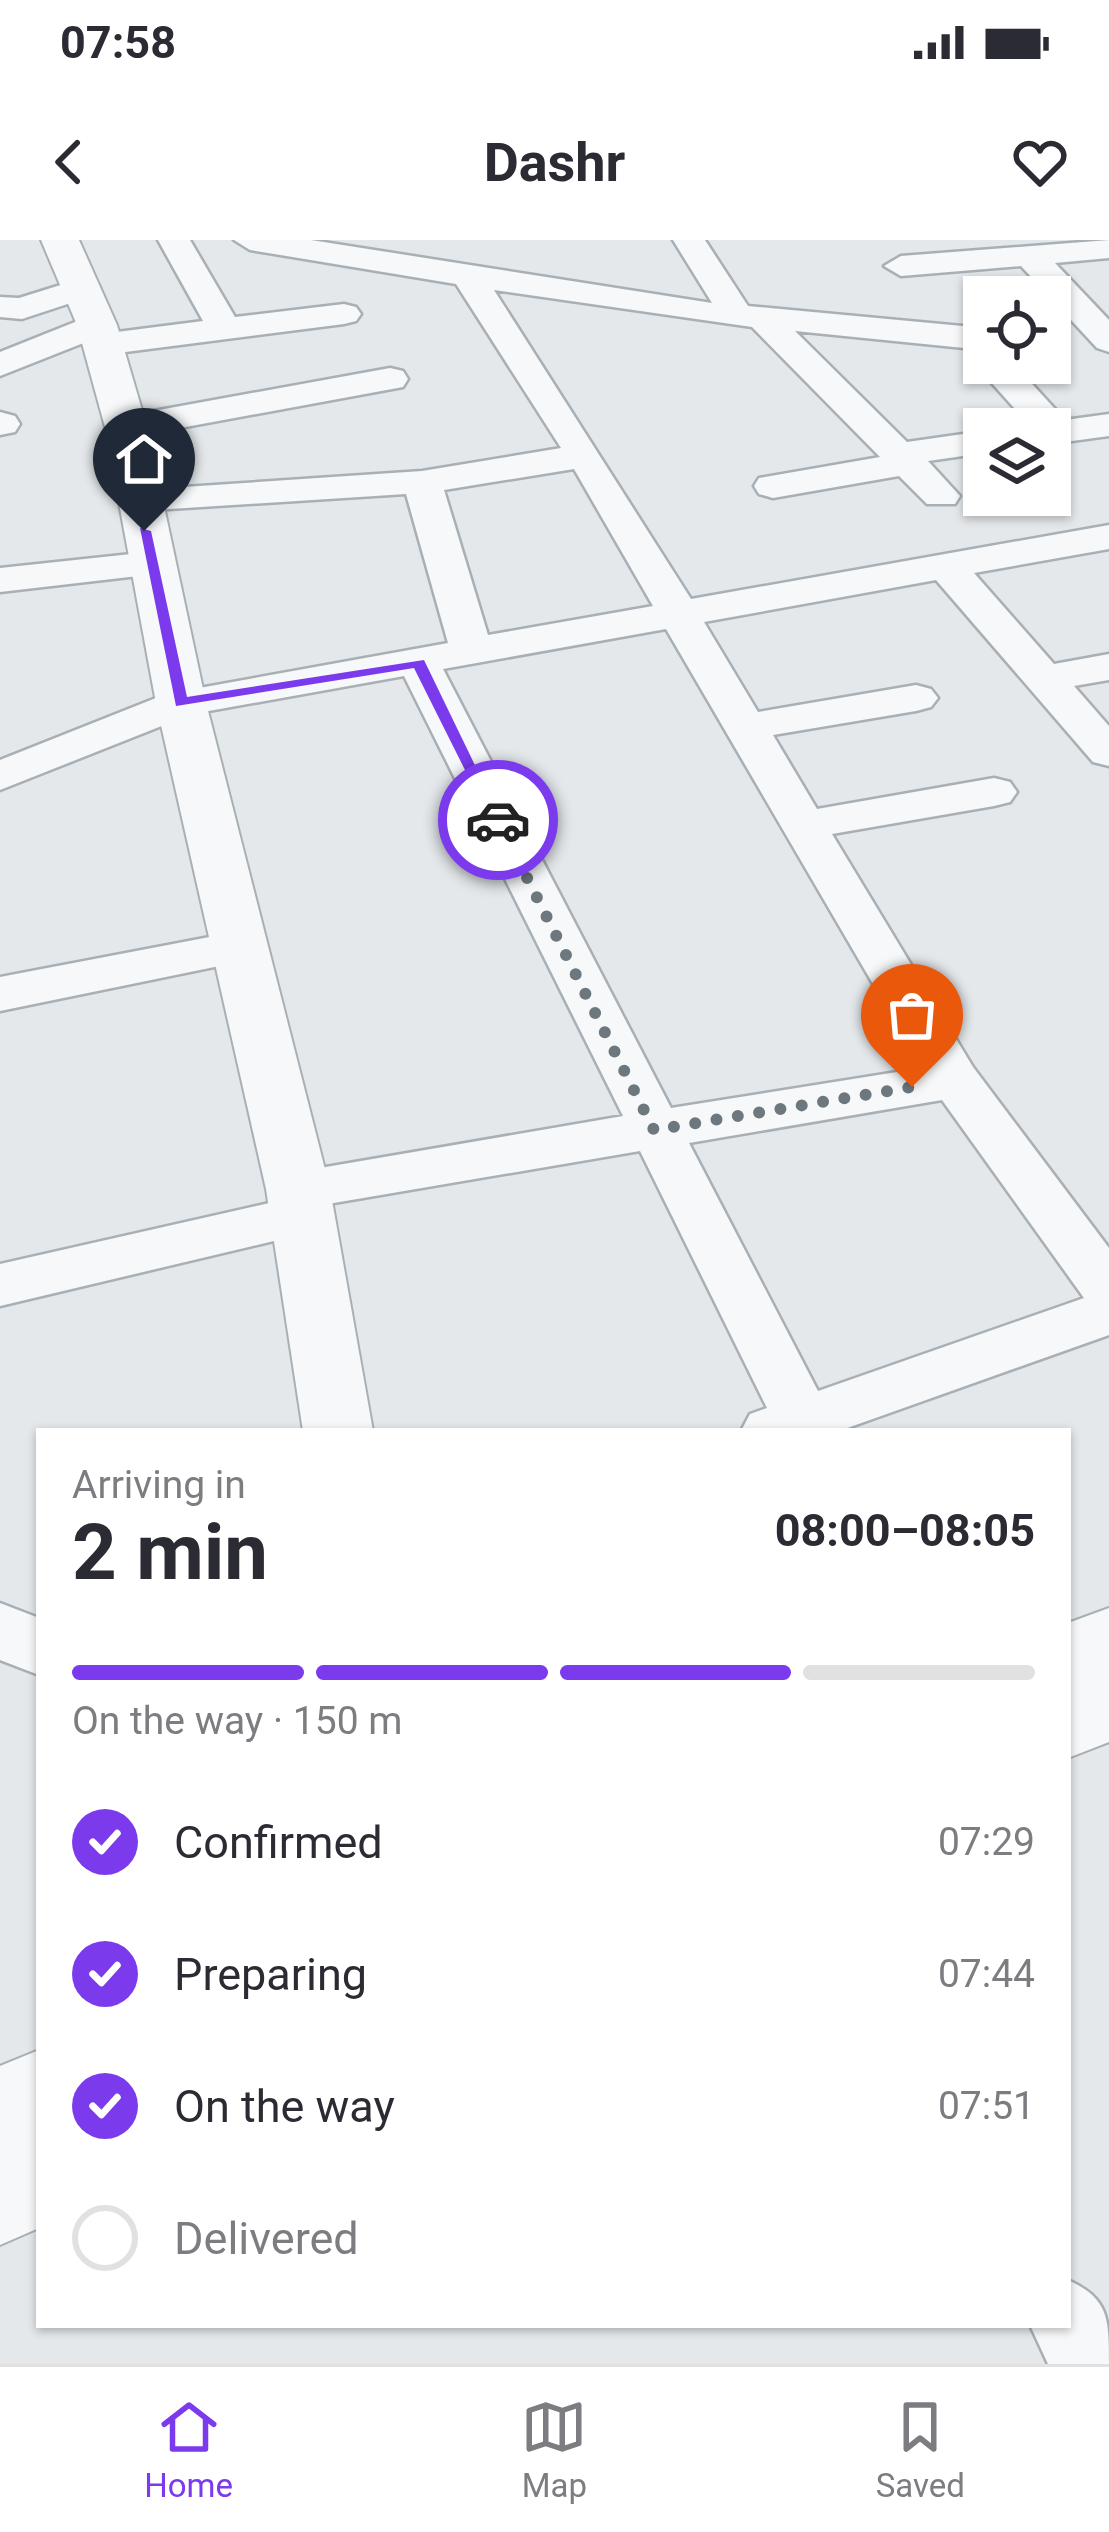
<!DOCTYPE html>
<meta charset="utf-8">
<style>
:root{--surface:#fff;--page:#f7f7f7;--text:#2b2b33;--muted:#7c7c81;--line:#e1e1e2;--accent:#7c3aed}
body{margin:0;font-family:Roboto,sans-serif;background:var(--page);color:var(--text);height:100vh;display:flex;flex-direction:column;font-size:45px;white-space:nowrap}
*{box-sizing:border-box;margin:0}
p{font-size:39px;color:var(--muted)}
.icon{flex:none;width:66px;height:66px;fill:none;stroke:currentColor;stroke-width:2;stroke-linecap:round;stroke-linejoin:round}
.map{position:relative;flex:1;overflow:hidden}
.drawer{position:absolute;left:36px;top:1188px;width:1035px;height:900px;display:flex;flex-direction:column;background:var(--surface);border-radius:0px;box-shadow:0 3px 9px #0004}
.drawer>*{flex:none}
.tools{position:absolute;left:963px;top:36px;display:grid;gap:24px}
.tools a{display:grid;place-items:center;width:108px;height:108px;border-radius:0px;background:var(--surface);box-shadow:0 3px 9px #0004;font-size:60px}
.pin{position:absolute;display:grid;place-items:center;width:102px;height:102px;color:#fff;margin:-123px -51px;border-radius:50% 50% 50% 0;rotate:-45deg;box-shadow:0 0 12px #0007}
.pin .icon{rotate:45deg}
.courier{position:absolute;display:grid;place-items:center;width:120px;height:120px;margin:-60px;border:9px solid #7c3aed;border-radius:50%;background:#fff;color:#222;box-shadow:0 3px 15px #0007}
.overview em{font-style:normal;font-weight:700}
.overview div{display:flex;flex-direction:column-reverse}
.overview{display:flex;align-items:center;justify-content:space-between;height:204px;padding:0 36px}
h1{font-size:78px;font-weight:700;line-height:90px}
.bar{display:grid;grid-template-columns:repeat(4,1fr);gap:18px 12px;align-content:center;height:144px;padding:0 36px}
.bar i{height:15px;border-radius:9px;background:var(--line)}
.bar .selected{background:var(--accent)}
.bar p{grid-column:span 4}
ol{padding:0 36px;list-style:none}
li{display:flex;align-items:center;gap:36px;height:132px}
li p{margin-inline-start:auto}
li .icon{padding:12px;border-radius:50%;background:var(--accent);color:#fff;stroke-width:4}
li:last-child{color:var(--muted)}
li i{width:66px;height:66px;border:6px solid var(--line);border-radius:50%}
.status{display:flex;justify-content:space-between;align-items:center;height:84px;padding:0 60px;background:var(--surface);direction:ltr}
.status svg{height:33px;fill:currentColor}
header{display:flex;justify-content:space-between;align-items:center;height:156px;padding:0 36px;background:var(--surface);font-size:54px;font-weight:700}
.tab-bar{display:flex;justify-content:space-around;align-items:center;height:168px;border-top:3px solid var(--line);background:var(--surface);font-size:33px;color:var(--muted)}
.tab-bar a{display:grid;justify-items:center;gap:6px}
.tab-bar .selected{color:var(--accent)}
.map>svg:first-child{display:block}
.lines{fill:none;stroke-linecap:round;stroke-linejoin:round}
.minor-casing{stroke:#a9b0b5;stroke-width:5}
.tertiary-casing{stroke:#a9b0b5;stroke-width:4}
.minor{fill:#f6f8f9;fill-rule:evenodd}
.tertiary{fill:#f6f8f9;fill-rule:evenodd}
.route{fill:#7c3aed}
.done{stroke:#6c777e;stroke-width:12;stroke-dasharray:0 21.6}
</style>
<div class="status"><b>07:58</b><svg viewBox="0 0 49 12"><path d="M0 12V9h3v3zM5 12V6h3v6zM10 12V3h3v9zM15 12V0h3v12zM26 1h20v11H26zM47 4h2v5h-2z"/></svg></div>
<header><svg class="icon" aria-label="back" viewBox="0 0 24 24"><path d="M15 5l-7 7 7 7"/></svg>Dashr<svg class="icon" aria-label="heart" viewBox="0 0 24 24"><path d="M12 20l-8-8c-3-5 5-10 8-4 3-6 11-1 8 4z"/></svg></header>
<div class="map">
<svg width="1109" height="2124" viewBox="0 0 1109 2124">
<rect width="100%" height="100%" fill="#e4e8eb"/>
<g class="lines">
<defs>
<g id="minor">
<path d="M158,0H190L235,77L344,64L356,67L361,74L356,81L344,84L102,115L90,111L86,102L0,136V112L85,78H109L114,85L109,93L203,81Z"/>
<path d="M234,0H311L712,63L673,0H705L748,66L984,88V110L795,91L907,202L984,191V213L928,221L960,256L955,264H927L899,236L773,258L759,254L754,246L759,238L880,217L752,87L494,50L691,359L1109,285V309L974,333L1054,424L1109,414V440L1074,446L1109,486V526L1093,522L936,340L704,382L758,472L916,445L931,449L938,458L931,467L916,471L773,495L817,569L994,538L1010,542L1017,552L1010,562L994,566L832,594L973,827L1109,1008V1095L839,1191H741L750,1174L767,1168L640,911L322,965L329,976L320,990L0,1066V1024L278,961L271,949L279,935L623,876L404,436L192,474L0,550V520L166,454L448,403L406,254L138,271L124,267L119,259L124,251L422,231L561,208L456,44L250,10ZM574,229L653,366L488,395L444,250ZM666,389L922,828L671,868L443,429ZM942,860L1084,1058L818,1151L689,903Z"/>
<path d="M1109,0V18L1055,23L1109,80V112L1097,108L1021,26L901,36L884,26L901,16Z"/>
<path d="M83,38L95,41L100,48L95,55L22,79L0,77V57L19,58Z"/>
<path d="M984,115V123H1013L1065,180L1109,174V196L1050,204V189H1033L981,131L976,123Z"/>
<path d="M390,128L403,131L408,139L403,147L126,198L113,195L107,187L113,179L126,176Z"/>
<path d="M0,172L15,176L20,184L15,192L0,195Z"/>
<path d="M150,312L164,315L170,324L164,333L0,352V328Z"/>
<path d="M241,691L258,696L265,707L258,718L0,771V737Z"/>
<path d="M0,1363L39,1378V1435L0,1420Z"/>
<path d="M1068,2040C1109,2059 1109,2078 1109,2124H1048L1030,2085H1068Z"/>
</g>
<g id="tertiary">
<path d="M41,0H79L117,85L147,187L206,463L330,949L373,1191H303L266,949L156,463L105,187L77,85Z"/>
<path d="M1109,1368V1502L1068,1518V1383Z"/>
<path d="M39,1810V1898L33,1901L39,1898V1988L0,2005V1826Z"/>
</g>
</defs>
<use href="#minor" class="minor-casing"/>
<use href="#tertiary" class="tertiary-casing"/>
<use href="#minor" class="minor"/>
<use href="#tertiary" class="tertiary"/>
</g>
<path class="route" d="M140,288L151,291L187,457L424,420L503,583L490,580L414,428L176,466Z"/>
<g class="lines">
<path class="done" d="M498,580L654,890L912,847"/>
</g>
</svg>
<div class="tools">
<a><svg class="icon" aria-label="locate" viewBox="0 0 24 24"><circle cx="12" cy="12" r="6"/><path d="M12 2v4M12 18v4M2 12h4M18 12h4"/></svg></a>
<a><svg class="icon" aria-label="layers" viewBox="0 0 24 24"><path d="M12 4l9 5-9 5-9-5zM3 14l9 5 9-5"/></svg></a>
</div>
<div class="pin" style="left:912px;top:847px;background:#ea580c"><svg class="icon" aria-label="bag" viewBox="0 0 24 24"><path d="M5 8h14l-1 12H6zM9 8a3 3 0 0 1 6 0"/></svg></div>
<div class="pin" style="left:144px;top:291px;background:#1f2937"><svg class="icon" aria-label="home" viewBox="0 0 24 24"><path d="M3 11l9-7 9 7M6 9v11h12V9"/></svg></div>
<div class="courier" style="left:498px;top:580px"><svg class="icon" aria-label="car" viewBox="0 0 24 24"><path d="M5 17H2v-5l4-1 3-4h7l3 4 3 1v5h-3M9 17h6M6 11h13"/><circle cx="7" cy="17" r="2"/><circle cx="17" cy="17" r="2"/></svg></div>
<section class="drawer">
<div class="overview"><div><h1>2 min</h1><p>Arriving in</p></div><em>08:00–08:05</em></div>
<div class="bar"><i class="selected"></i><i class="selected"></i><i class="selected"></i><i></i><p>On the way · 150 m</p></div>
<ol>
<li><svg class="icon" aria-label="check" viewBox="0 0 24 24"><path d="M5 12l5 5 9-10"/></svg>Confirmed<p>07:29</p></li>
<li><svg class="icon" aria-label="check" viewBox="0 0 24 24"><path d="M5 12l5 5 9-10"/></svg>Preparing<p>07:44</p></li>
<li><svg class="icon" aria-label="check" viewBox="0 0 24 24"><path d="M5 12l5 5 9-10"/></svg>On the way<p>07:51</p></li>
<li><i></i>Delivered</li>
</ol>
</section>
</div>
<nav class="tab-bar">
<a class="selected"><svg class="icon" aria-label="home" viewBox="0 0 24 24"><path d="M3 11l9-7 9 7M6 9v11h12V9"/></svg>Home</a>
<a><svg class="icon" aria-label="map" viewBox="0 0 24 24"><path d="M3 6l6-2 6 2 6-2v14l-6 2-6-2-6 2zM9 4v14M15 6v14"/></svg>Map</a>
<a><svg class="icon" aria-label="saved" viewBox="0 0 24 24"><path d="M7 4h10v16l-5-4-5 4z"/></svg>Saved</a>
</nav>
